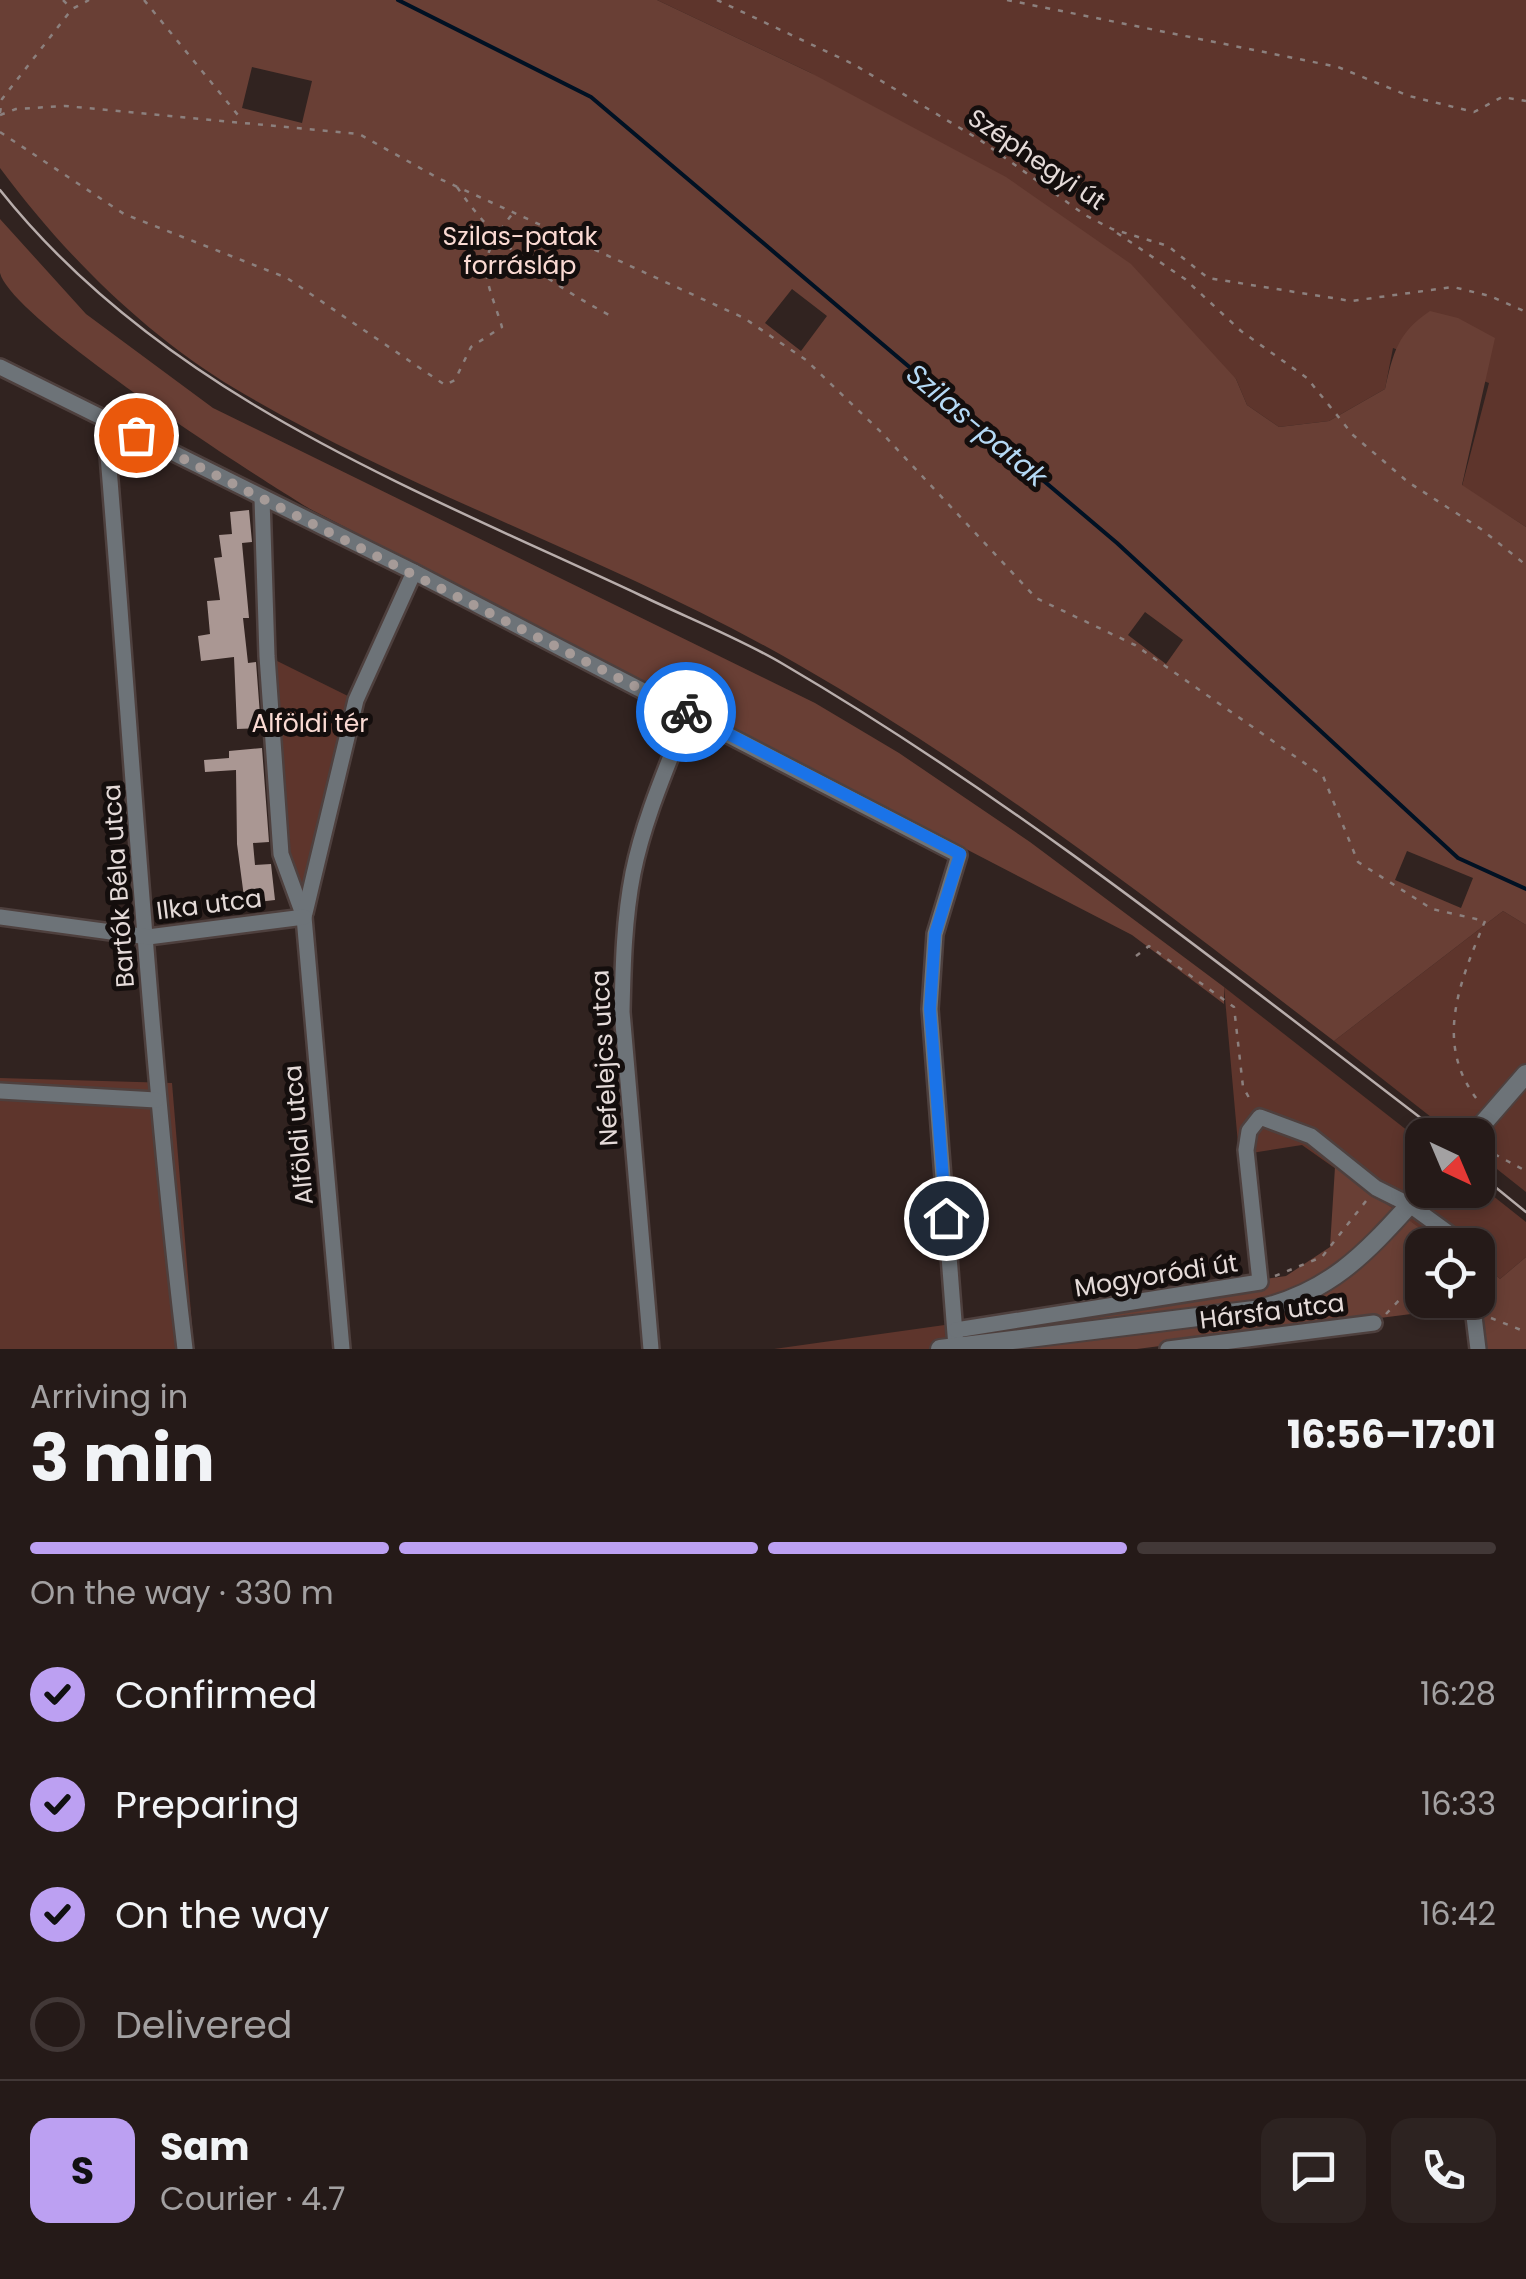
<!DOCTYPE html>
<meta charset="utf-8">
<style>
:root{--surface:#251a18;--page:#2d2321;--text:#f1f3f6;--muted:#a3a1a2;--line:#423837;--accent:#bca0f2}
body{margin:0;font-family:Poppins,sans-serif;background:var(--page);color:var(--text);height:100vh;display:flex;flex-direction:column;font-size:38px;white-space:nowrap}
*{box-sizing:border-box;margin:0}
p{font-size:32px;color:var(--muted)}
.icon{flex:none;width:55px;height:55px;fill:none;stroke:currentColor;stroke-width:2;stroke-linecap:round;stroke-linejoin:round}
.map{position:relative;height:1349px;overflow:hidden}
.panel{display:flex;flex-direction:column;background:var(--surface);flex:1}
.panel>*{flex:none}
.needle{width:65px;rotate:136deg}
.tools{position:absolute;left:1405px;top:1118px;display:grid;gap:20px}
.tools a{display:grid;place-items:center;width:90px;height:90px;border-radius:20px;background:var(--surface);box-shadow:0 5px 15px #0003,0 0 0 2px var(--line);font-size:50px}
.pin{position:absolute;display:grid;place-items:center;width:85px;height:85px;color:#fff;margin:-42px;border:5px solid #fff;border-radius:50%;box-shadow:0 2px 10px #0007}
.courier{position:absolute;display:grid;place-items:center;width:100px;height:100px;margin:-50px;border:8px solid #1a73e8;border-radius:50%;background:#fff;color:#222;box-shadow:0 2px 12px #0007}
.overview em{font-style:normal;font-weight:700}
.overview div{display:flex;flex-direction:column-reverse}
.overview{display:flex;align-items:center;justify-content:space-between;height:170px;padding:0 30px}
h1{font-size:65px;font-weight:700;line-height:75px}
.bar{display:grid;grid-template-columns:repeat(4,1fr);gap:15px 10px;align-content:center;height:120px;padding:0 30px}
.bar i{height:12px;border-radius:8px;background:var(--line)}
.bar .on{background:var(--accent)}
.bar p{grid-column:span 4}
.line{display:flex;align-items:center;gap:25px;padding:0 30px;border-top:2px solid var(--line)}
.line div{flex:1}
.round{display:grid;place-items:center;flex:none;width:105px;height:105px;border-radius:20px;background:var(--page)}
ol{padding:0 30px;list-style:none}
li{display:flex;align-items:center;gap:30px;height:110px}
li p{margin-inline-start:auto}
li .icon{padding:10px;border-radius:50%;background:var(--accent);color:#111;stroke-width:4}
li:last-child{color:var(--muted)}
li i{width:55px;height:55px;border:5px solid var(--line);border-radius:50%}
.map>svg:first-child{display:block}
.green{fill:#5e352c}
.forest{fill:#693f35;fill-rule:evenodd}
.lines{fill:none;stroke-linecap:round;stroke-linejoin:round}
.stream{stroke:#001123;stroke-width:4}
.building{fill:#aa9793}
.minor-casing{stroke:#4e403e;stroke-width:20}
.tertiary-casing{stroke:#4e403e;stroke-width:22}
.path{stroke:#8c807e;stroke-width:2.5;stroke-dasharray:5 8;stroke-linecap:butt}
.minor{stroke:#6d7378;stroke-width:15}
.tertiary{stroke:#6d7378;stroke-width:18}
.tram{stroke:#b8adab;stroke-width:2.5}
.done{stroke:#a69b98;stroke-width:10;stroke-dasharray:0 18}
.route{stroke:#1a73e8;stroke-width:12}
.labels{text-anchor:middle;stroke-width:10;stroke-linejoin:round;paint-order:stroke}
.street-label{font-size:25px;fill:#e5dbd9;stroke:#140e0d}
.park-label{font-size:25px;fill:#fadad3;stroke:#140e0d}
.water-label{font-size:28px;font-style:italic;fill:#b5d9f5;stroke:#140e0d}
</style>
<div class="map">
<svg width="1526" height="1349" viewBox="0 0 1526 1349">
<rect width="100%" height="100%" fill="#312320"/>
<g class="green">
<path d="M657,0H1526V527L1462,486L1489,383L1393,348L1385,389L1329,421L1279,427L1247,405L1236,379L811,73Z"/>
<path d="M267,656L356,700L304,917L281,854Z"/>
<path d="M1503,911L1526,925V1192L1478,1154V1135H1454L1334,1041Z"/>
<path d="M1224,987L1422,1142V1190H1478V1184L1526,1222V1257L1500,1279L1478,1257V1245L1438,1241L1302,1145L1239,1155Z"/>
<path d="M0,1078L172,1083L194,1349H0Z"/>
<path d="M973,1321L974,1349H774Z"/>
</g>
<g class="forest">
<path d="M0,0H657L811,73L1006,177L1131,264L1236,379L1247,405L1279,427L1329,421L1385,389C1393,353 1398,332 1430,311L1458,318L1495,338L1462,485L1526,527V925L1503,911L1334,1041C1160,908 989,774 799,665C617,560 414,495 234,388C143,333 63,253 0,168ZM252,67L312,81L302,123L242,108ZM792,289L827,316L801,351L765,323ZM1145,612L1183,640L1166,664L1128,635ZM1407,851L1473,878L1461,908L1395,880Z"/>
<path d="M0,219L86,314L213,408L815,703L899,753L1030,842L1224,987V1004L1132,935L312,510C260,479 12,320 0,273C0,257 0,235 0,219Z"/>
<path d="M1335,1167L1438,1241L1453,1245H1422V1300H1478V1257L1500,1279L1526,1257V1349H1482L1474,1306L1137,1349H974L973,1321L1286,1276L1330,1247Z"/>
</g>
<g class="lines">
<path class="stream" d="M398,0L591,97L1117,543L1458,858L1526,889"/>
</g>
<g class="building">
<path d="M249,510L252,542L242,543L249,618H243L248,663L256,662L261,728L237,729L234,657L201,661L198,636L210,634L207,601L220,600L214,558L222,557L219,535L232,534L230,512Z"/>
<path d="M262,748L269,842L253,843L255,865L271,864L275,900L258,902V895L244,897L237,844L236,770L205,772L204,760L229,758V751Z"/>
</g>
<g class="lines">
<defs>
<g id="minor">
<path d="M0,367L414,572L959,855L935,934L930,1009L956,1347"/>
<path d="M105,419C131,729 148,1040 185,1349"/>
<path d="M262,498L267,656L281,854L304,917L342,1349"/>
<path d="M305,913L356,700L414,572"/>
<path d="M0,917L148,937L304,917"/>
<path d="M0,1091L156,1100"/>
<path d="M1472,1300L1478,1349"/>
<path d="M956,1330L1260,1282L1246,1150L1249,1131L1260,1117L1311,1136L1376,1188L1410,1205L1465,1245"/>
<path d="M651,1349L622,1012C623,965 624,919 633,873C644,818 668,765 688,713"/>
<path d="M1168,1349L1374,1323"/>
</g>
<g id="tertiary">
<path d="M1473,1135L1526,1074"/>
<path d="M940,1349L1254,1310C1334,1293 1370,1248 1423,1190"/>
</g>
</defs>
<use href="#minor" class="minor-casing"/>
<use href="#tertiary" class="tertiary-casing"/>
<g class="path">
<path d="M63,0L72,9"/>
<path d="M144,0L242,120"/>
<path d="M717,0L853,64L980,140L1085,215L1112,229L1168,246L1208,278L1351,301L1453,287L1490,296L1526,312"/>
<path d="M1007,0L1338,67L1409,96L1474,112L1502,97L1526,101"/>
<path d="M0,113L2,99L72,9L89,0"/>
<path d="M0,115L16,109L65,106L359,134L438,178L744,318L806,360L881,432L1036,598L1135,645L1323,776L1358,862L1432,909L1485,921C1460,982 1432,1045 1480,1103"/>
<path d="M0,132L124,214L287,278L445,385L455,380L471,347L502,327C485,272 473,264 513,213"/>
<path d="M457,187C498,247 547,282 611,316"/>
<path d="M1117,233L1185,279L1241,331L1307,378L1353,435L1408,482L1481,529L1526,565"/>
<path d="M1136,956L1149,946L1234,1007L1243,1087L1252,1103"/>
<path d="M1483,1148L1526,1171"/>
<path d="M1435,1204L1447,1190"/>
<path d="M1275,1276L1322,1257L1366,1201"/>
<path d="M1386,1314L1422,1276"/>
<path d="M1491,1318L1526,1332"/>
</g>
<use href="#minor" class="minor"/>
<use href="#tertiary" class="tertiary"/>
<g class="tram">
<path d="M0,190C162,394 412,488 642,596C688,618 739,638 783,664C1017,801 1228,971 1443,1135"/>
<path d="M1478,1173L1526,1212"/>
</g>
</g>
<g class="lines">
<path class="done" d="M136,435L686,712"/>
<path class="route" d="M686,712L960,854L935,934L930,1009L946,1218"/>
</g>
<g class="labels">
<g class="street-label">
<text transform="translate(1037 159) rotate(34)" y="9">Széphegyi út</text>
<text transform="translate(118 886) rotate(-94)" y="9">Bartók Béla utca</text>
<text transform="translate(209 904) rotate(-7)" y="9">Ilka utca</text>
<text transform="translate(604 1058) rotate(-93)" y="9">Nefelejcs utca</text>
<text transform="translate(298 1135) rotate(-95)" y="9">Alföldi utca</text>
<text transform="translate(1156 1275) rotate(-9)" y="9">Mogyoródi út</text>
<text transform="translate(1272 1311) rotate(-7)" y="9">Hársfa utca</text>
</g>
<g class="park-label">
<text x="520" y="245">Szilas-patak<tspan x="520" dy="29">forrásláp</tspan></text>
<text x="310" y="732">Alföldi tér</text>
</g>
<g class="water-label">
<text transform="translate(977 425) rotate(40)" y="10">Szilas-patak</text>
</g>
</g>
</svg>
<div class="tools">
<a><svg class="needle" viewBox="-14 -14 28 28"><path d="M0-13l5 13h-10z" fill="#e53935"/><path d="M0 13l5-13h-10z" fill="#a3a1a2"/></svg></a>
<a><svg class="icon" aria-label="locate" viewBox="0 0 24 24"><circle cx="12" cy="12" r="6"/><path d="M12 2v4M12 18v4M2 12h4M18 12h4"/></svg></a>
</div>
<div class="pin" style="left:136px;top:435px;background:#ea580c"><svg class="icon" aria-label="bag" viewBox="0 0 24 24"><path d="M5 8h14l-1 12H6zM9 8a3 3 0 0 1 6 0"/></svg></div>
<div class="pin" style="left:946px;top:1218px;background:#1f2937"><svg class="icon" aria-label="home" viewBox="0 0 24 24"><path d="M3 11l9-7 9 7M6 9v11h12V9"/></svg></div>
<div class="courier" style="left:686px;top:712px"><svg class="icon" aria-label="bike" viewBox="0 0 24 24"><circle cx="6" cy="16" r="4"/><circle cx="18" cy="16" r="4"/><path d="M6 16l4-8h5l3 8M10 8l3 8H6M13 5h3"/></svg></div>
</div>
<section class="panel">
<div class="overview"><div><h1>3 min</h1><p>Arriving in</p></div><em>16:56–17:01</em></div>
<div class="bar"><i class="on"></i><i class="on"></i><i class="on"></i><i></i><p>On the way · 330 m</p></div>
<ol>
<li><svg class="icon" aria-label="check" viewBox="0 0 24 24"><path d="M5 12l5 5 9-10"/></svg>Confirmed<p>16:28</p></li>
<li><svg class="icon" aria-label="check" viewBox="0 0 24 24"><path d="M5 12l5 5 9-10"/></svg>Preparing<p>16:33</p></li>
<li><svg class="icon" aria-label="check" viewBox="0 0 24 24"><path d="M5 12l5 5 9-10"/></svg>On the way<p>16:42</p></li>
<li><i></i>Delivered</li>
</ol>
<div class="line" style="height:180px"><b class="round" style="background:var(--accent);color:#111">S</b><div><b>Sam</b><p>Courier · 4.7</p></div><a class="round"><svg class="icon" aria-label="chat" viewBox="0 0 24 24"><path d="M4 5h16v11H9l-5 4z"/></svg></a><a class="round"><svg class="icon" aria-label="phone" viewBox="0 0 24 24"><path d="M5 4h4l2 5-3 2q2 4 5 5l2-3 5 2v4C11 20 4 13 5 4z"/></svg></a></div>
</section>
